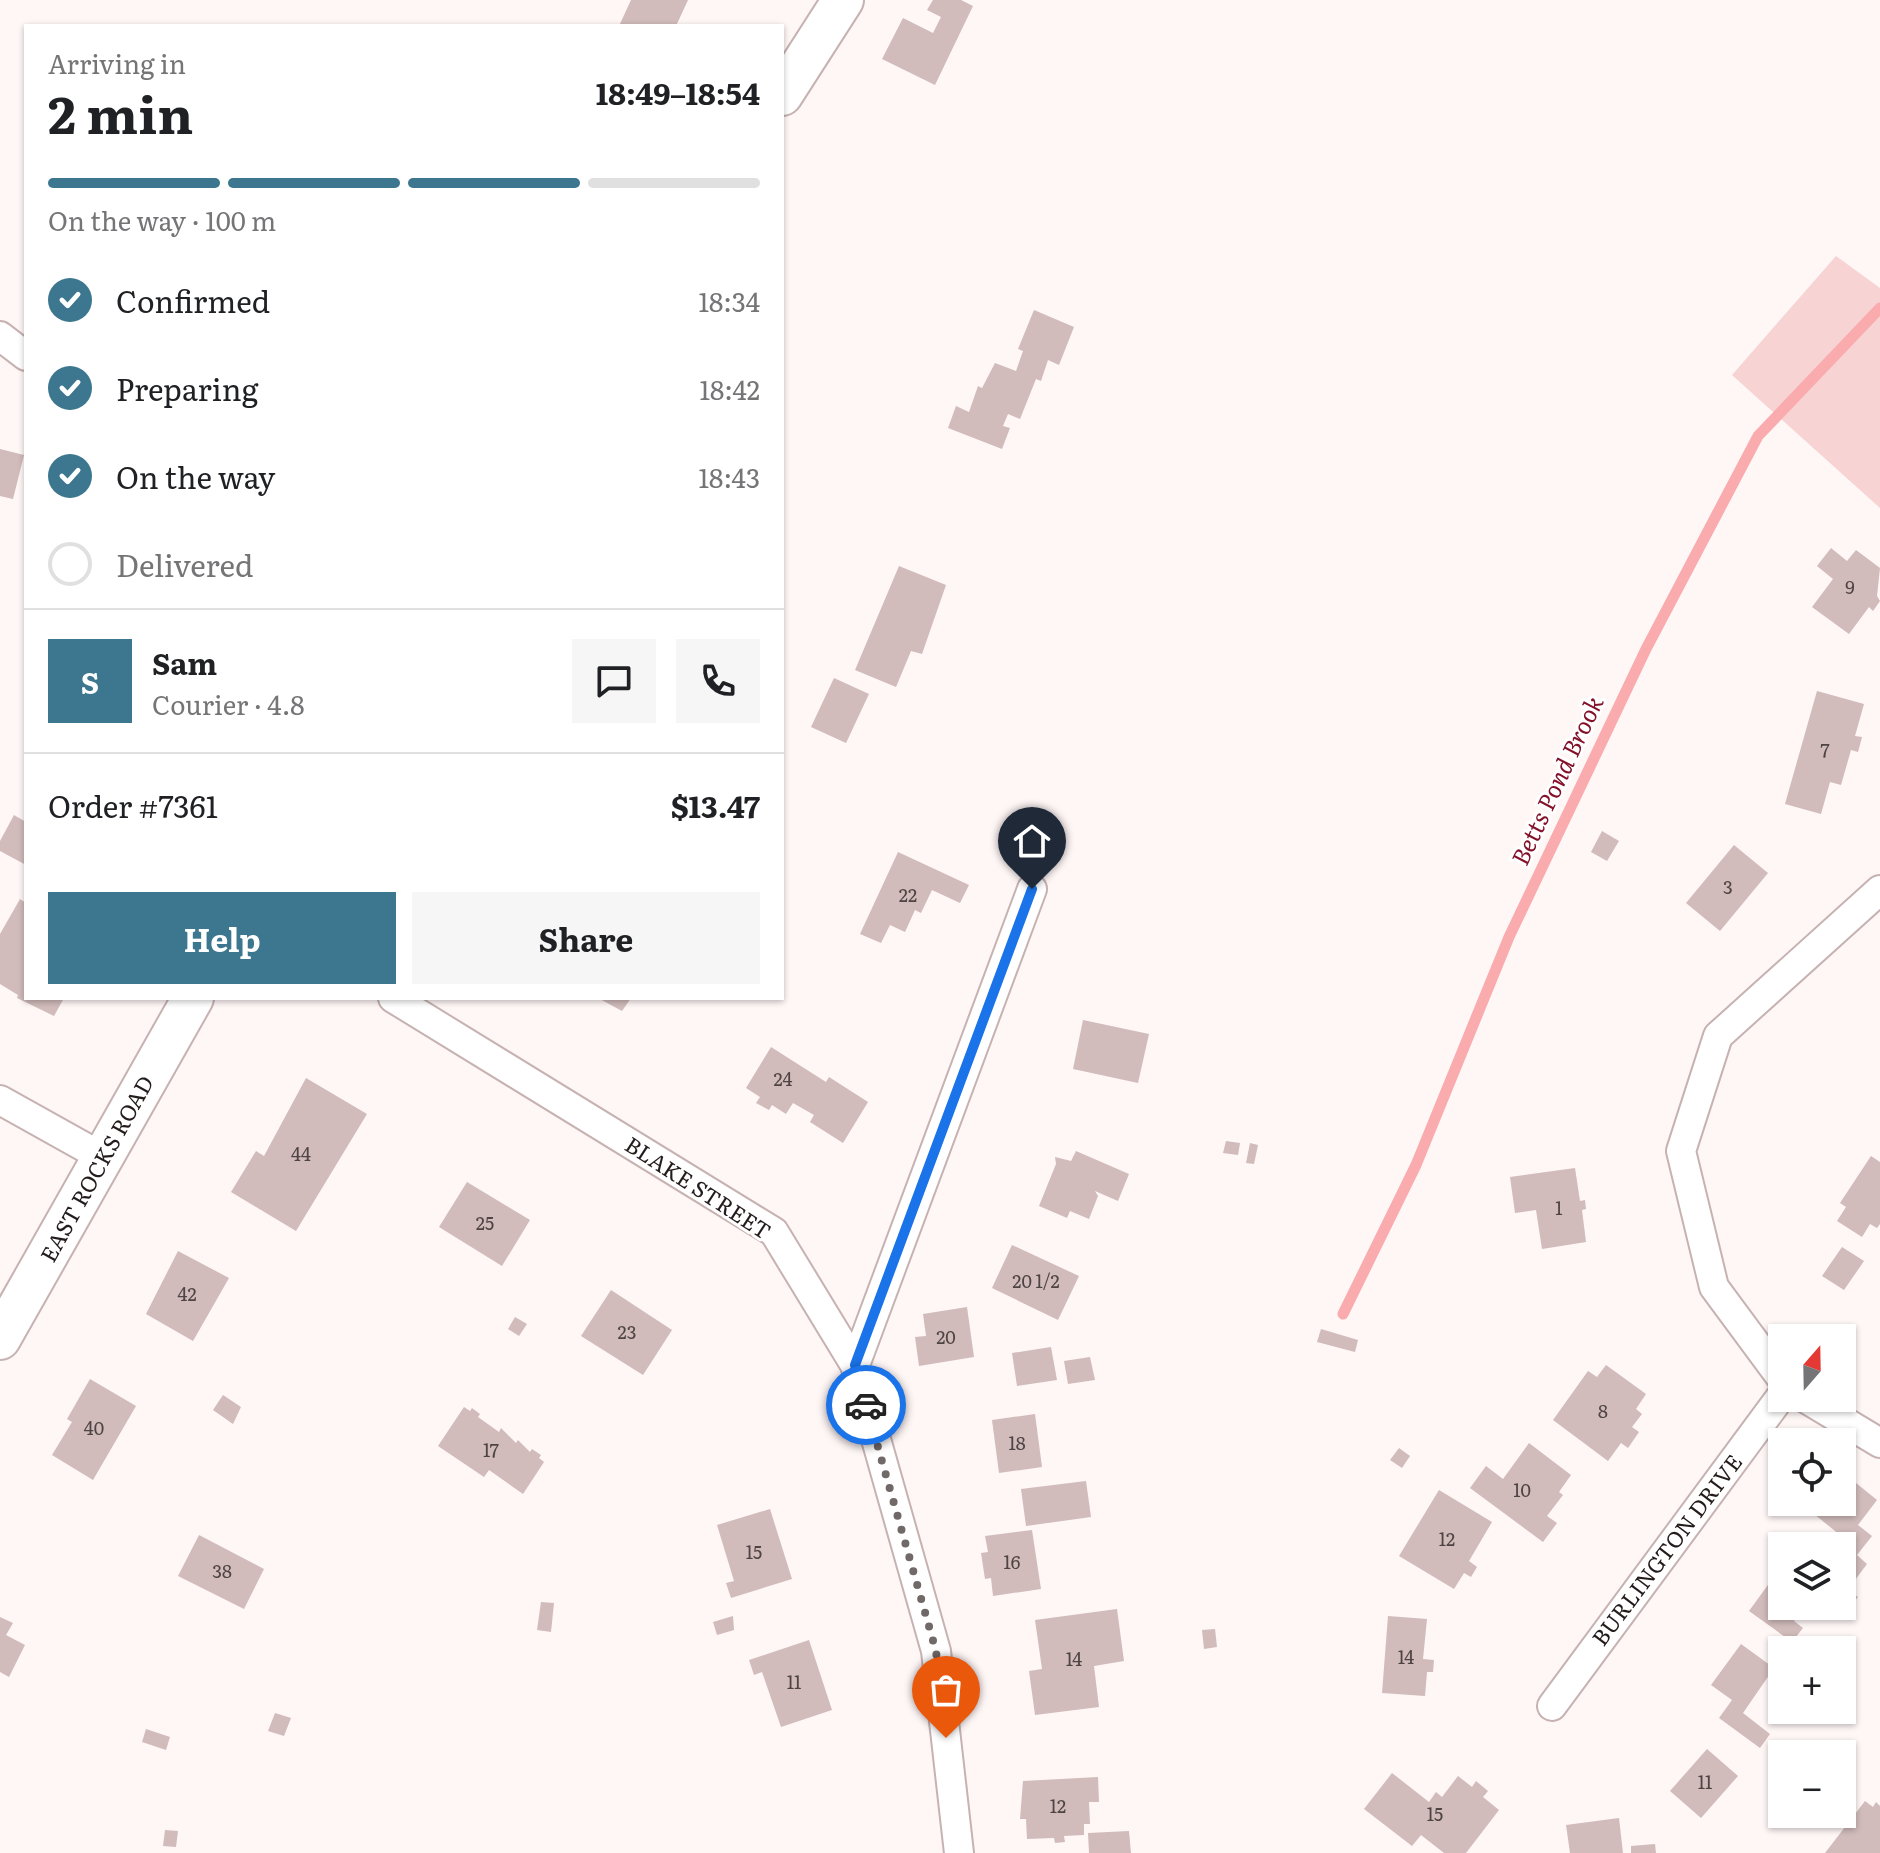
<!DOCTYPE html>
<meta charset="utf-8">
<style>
:root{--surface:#fff;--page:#f6f6f6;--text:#202124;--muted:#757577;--line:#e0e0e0;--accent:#3c778f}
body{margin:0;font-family:Literata,serif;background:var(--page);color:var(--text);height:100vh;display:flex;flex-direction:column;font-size:30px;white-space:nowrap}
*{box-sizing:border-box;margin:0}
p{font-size:26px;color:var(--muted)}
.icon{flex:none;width:44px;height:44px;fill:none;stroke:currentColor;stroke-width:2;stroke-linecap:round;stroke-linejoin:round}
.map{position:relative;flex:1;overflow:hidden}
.details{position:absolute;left:24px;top:24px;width:760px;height:976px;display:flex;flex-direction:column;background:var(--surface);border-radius:0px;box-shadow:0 2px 6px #0004}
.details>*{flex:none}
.needle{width:52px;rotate:20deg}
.buttons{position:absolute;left:1768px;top:1324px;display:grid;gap:16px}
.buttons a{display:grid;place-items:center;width:88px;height:88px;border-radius:0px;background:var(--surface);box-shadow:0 2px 6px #0004;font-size:40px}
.pin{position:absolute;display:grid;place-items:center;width:68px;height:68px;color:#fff;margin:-82px -34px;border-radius:50% 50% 50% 0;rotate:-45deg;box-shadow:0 0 8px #0007}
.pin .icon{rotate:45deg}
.courier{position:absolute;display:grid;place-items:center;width:80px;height:80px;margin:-40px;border:6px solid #1a73e8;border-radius:50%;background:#fff;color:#222;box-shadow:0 2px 10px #0007}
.summary em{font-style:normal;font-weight:700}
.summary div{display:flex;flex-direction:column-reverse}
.summary{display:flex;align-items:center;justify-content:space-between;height:136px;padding:0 24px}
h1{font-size:52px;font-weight:700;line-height:60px}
.bar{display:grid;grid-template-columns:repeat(4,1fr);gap:12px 8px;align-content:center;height:96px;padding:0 24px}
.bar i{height:10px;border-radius:6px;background:var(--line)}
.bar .active{background:var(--accent)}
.bar p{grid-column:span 4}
.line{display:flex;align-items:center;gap:20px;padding:0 24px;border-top:2px solid var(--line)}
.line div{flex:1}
.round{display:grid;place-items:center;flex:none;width:84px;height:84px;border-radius:0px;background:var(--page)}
ol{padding:0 24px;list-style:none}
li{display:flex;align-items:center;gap:24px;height:88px}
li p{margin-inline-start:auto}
li .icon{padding:8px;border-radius:50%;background:var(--accent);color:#fff;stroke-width:4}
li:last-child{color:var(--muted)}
li i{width:44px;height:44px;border:4px solid var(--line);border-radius:50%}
.cta{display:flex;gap:16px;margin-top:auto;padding:16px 24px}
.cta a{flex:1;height:92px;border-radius:0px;background:var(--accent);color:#fff;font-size:32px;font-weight:700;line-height:92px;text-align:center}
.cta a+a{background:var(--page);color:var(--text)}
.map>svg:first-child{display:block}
.green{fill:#f7d3d3}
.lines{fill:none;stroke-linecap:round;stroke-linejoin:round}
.stream{stroke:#faabae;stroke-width:11}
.building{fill:#d1bbbb}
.street-casing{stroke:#c7b2b2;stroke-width:32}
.secondary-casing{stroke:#c7b2b2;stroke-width:44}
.street{stroke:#fff;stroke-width:28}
.secondary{stroke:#fff;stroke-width:40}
.done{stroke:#716868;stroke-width:8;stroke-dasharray:0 14.4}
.route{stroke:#1a73e8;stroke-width:10}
.labels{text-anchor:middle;stroke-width:6;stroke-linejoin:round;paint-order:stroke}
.number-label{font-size:18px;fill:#4f4444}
.street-label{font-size:22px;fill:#241c1c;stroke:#fff}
.water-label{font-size:24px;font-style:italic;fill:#831129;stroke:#fff}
</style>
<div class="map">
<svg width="1880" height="1853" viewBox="0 0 1880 1853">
<rect width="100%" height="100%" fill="#fff6f6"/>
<path class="green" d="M1836,256L1880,288V508L1732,375Z"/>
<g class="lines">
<path class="stream" d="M1343,1314L1416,1165L1509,937L1646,649L1758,436L1880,308"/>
</g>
<g class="building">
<path d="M631,0H688L676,26H619Z"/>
<path d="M933,0H961L973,6L935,85L882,59L903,18L933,33L941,17L927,10Z"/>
<path d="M1034,310L1074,327L1059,365L1048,360L1041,381L1036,379L1020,419L1008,414L1003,426L1010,428L1002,449L948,428L956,406L969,412L978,386L982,388L995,363L1016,371L1023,351L1018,349Z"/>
<path d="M0,449L24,455L13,499L0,496Z"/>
<path d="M1831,548L1847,561L1856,550L1880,568L1877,596L1880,601L1873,611L1869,607L1849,634L1812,607L1833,579L1817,566Z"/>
<path d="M899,566L946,585L922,654L911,651L896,687L855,670Z"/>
<path d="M834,678L869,694L846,743L811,727Z"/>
<path d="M1817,691L1864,704L1855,736L1862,737L1858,752L1851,750L1841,785L1830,782L1821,814L1785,804Z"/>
<path d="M14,815L26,822V865L0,851V841Z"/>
<path d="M1602,831L1619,841L1607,861L1591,852Z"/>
<path d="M1734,845L1768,873L1720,931L1686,903Z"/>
<path d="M898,852L969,885L960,903L932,890L921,913L915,910L905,932L890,925L881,943L860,934Z"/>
<path d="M20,899L26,903V998H64L54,1016L17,998L18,995L0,984V934Z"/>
<path d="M598,998H631L622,1011Z"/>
<path d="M1083,1020L1149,1034L1138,1083L1073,1069Z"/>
<path d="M771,1047L826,1082L829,1077L868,1102L843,1143L810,1122L814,1115L793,1103L786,1114L772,1105L769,1110L756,1103L760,1097L746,1088Z"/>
<path d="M306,1078L367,1114L296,1231L231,1192L256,1151L264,1156Z"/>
<path d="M1226,1141L1240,1143L1238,1155L1223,1153Z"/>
<path d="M1250,1143L1258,1145L1254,1164L1246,1163Z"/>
<path d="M1076,1151L1129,1174L1118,1201L1095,1191L1098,1196L1089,1219L1070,1211L1067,1218L1039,1206L1056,1164L1055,1157L1071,1161Z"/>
<path d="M1871,1156L1880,1162V1224L1877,1228L1870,1224L1862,1237L1837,1221L1846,1207L1840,1203Z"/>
<path d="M1575,1168L1580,1201L1585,1200L1586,1209L1582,1210L1586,1242L1542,1249L1536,1210L1515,1213L1510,1177Z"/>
<path d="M467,1182L530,1220L502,1266L439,1227Z"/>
<path d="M1012,1245L1079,1276L1058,1320L992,1288Z"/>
<path d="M1842,1247L1864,1261L1844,1290L1822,1276Z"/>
<path d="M178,1251L229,1278L193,1341L146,1314Z"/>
<path d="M611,1290L672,1330L643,1375L581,1336Z"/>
<path d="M967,1307L974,1357L919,1366L915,1337L926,1336L923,1314Z"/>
<path d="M515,1317L527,1324L519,1336L508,1329Z"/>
<path d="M1321,1329L1358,1340L1355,1352L1317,1342Z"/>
<path d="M1051,1347L1057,1380L1017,1386L1012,1353Z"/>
<path d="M1090,1357L1095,1380L1068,1384L1064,1361Z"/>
<path d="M1606,1365L1646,1394L1636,1409L1642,1414L1632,1427L1639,1432L1628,1448L1621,1443L1608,1461L1553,1420L1588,1371L1597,1377Z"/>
<path d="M90,1379L136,1406L93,1480L52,1455L72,1422L67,1419Z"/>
<path d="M223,1395L241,1407L233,1424L213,1410Z"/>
<path d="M464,1407L470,1411L472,1408L480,1414L478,1417L499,1432L501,1428L516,1443L518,1440L530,1452L532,1449L541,1455L539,1458L544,1462L523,1494L489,1470L484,1477L438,1446Z"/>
<path d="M1035,1414L1042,1467L999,1473L992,1420Z"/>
<path d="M1529,1443L1571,1475L1559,1492L1563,1495L1547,1516L1557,1523L1543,1542L1470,1488L1486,1466L1503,1479Z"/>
<path d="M1399,1448L1410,1456L1402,1468L1390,1460Z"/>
<path d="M1845,1474L1877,1500L1858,1525L1872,1536L1857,1555L1867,1564L1855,1580L1842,1570V1546H1829L1840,1535L1814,1514L1823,1502H1842Z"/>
<path d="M1086,1481L1091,1517L1026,1526L1021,1489Z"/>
<path d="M1439,1490L1492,1522L1469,1561L1477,1567L1471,1577L1464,1573L1454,1589L1399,1556Z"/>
<path d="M770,1509L792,1579L731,1598L726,1583L734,1581L717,1525Z"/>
<path d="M1032,1530L1041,1589L993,1596L991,1578L985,1579L981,1553L988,1552L985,1536Z"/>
<path d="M199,1535L264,1569L244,1609L178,1576Z"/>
<path d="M1778,1571L1782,1574V1606H1805L1794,1621L1803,1628L1792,1642L1749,1611Z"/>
<path d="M1842,1586L1858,1597L1840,1619L1820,1606H1842Z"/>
<path d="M541,1602L554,1603L551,1632L537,1630Z"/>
<path d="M1117,1609L1124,1661L1094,1666L1099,1707L1035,1715L1029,1671L1042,1669L1035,1620Z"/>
<path d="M733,1616L734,1630L717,1635L713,1622Z"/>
<path d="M1388,1616L1427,1619L1423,1659L1434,1660L1433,1672H1427L1425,1696L1382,1693Z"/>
<path d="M0,1617L13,1623L6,1635L25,1645L9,1677L0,1672Z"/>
<path d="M1215,1629L1217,1647L1204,1649L1202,1630Z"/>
<path d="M809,1640L832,1710L781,1727L762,1672L754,1675L749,1660Z"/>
<path d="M1741,1644L1774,1668L1743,1713L1770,1734L1760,1748L1719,1718L1732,1700L1711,1685Z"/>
<path d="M275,1713L291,1718L284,1736L268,1731Z"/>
<path d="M146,1729L170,1737L166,1750L142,1742Z"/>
<path d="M1707,1749L1738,1776L1701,1818L1670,1791Z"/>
<path d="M1392,1773L1429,1802L1436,1792L1442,1797L1458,1776L1472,1787L1476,1781L1488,1791L1483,1797L1499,1810L1466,1853H1444L1421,1835L1412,1846L1364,1809Z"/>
<path d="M1098,1777L1099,1802H1089L1090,1824H1084V1835L1064,1836L1065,1842L1055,1843L1054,1838L1027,1839L1026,1819H1020L1023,1781Z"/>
<path d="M1865,1801L1873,1807L1876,1802L1880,1806V1853H1825Z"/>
<path d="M1619,1818L1623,1853H1570L1566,1825Z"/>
<path d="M165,1830L178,1831L176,1847L163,1846Z"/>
<path d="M1129,1831L1131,1853H1089L1088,1833Z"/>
<path d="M1655,1844L1656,1853H1631V1846Z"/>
</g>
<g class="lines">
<defs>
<g id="street">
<path d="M0,336L26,356"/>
<path d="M393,998L774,1232L855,1365L936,1651L959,1853"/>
<path d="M0,1100L104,1158"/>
<path d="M855,1365L1032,889"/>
<path d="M1782,1379L1714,1287L1681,1151L1718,1036L1880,890"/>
<path d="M1805,1398L1880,1443"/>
<path d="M1552,1706L1782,1395"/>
</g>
<g id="secondary">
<path d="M782,95L843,0"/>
<path d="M0,1339L193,998"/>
</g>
</defs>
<use href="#street" class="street-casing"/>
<use href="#secondary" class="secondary-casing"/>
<use href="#street" class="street"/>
<use href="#secondary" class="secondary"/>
</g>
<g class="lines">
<path class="done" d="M866,1405L936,1651L946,1738"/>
<path class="route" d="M866,1405L855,1365L1032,889"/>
</g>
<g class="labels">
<g class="number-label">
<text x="1850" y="594">9</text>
<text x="1825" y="757">7</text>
<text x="1728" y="894">3</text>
<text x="908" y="902">22</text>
<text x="783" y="1086">24</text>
<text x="301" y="1161">44</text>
<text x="1559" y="1215">1</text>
<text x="485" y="1230">25</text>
<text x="1036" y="1288">20 1/2</text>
<text x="187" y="1301">42</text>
<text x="627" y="1339">23</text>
<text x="946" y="1344">20</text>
<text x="1603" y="1418">8</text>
<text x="94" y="1435">40</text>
<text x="1017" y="1450">18</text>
<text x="491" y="1457">17</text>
<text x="1522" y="1497">10</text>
<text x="1447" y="1546">12</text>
<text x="754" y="1559">15</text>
<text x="1012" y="1569">16</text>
<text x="222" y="1578">38</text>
<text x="1406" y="1664">14</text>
<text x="1074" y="1666">14</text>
<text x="794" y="1689">11</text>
<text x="1705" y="1789">11</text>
<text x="1058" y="1813">12</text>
<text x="1435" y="1821">15</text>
</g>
<g class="street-label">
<text transform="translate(97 1169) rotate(-61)" y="8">EAST ROCKS ROAD</text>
<text transform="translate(698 1188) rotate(33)" y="8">BLAKE STREET</text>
<text transform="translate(1667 1550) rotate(-53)" y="8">BURLINGTON DRIVE</text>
</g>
<g class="water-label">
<text transform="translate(1558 781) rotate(-65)" y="8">Betts Pond Brook</text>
</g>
</g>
</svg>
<div class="buttons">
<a><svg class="needle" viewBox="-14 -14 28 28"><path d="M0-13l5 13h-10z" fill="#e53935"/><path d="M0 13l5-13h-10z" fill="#757577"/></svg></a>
<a><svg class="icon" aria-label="locate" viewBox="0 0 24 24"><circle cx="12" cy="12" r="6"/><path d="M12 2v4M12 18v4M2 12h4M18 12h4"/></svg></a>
<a><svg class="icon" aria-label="layers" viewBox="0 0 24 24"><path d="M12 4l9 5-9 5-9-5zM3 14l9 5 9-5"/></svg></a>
<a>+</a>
<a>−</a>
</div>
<div class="pin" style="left:946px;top:1738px;background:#ea580c"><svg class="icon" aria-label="bag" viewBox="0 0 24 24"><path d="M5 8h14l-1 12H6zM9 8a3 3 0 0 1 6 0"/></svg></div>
<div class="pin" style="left:1032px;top:889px;background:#1f2937"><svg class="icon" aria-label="home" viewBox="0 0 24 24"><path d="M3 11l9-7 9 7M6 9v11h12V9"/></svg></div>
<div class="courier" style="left:866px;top:1405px"><svg class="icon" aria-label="car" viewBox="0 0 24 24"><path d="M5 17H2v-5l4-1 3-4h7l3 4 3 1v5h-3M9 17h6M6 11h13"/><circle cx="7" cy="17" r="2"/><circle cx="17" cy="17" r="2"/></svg></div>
<section class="details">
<div class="summary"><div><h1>2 min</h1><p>Arriving in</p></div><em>18:49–18:54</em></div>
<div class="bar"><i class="active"></i><i class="active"></i><i class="active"></i><i></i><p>On the way · 100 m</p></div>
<ol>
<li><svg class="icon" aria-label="check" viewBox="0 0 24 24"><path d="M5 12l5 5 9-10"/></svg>Confirmed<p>18:34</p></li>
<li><svg class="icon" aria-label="check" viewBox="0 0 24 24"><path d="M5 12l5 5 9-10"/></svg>Preparing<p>18:42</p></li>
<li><svg class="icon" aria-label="check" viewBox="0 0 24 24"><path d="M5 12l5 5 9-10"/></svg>On the way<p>18:43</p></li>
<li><i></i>Delivered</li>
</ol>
<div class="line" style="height:144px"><b class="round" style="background:var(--accent);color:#fff">S</b><div><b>Sam</b><p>Courier · 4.8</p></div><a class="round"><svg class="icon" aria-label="chat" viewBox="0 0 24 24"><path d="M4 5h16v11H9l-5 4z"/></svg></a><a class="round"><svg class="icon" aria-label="phone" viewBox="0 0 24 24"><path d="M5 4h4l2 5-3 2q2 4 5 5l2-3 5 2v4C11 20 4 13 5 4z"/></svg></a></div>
<div class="line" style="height:104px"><div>Order #7361</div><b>$13.47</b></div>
<div class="cta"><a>Help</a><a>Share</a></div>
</section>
</div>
